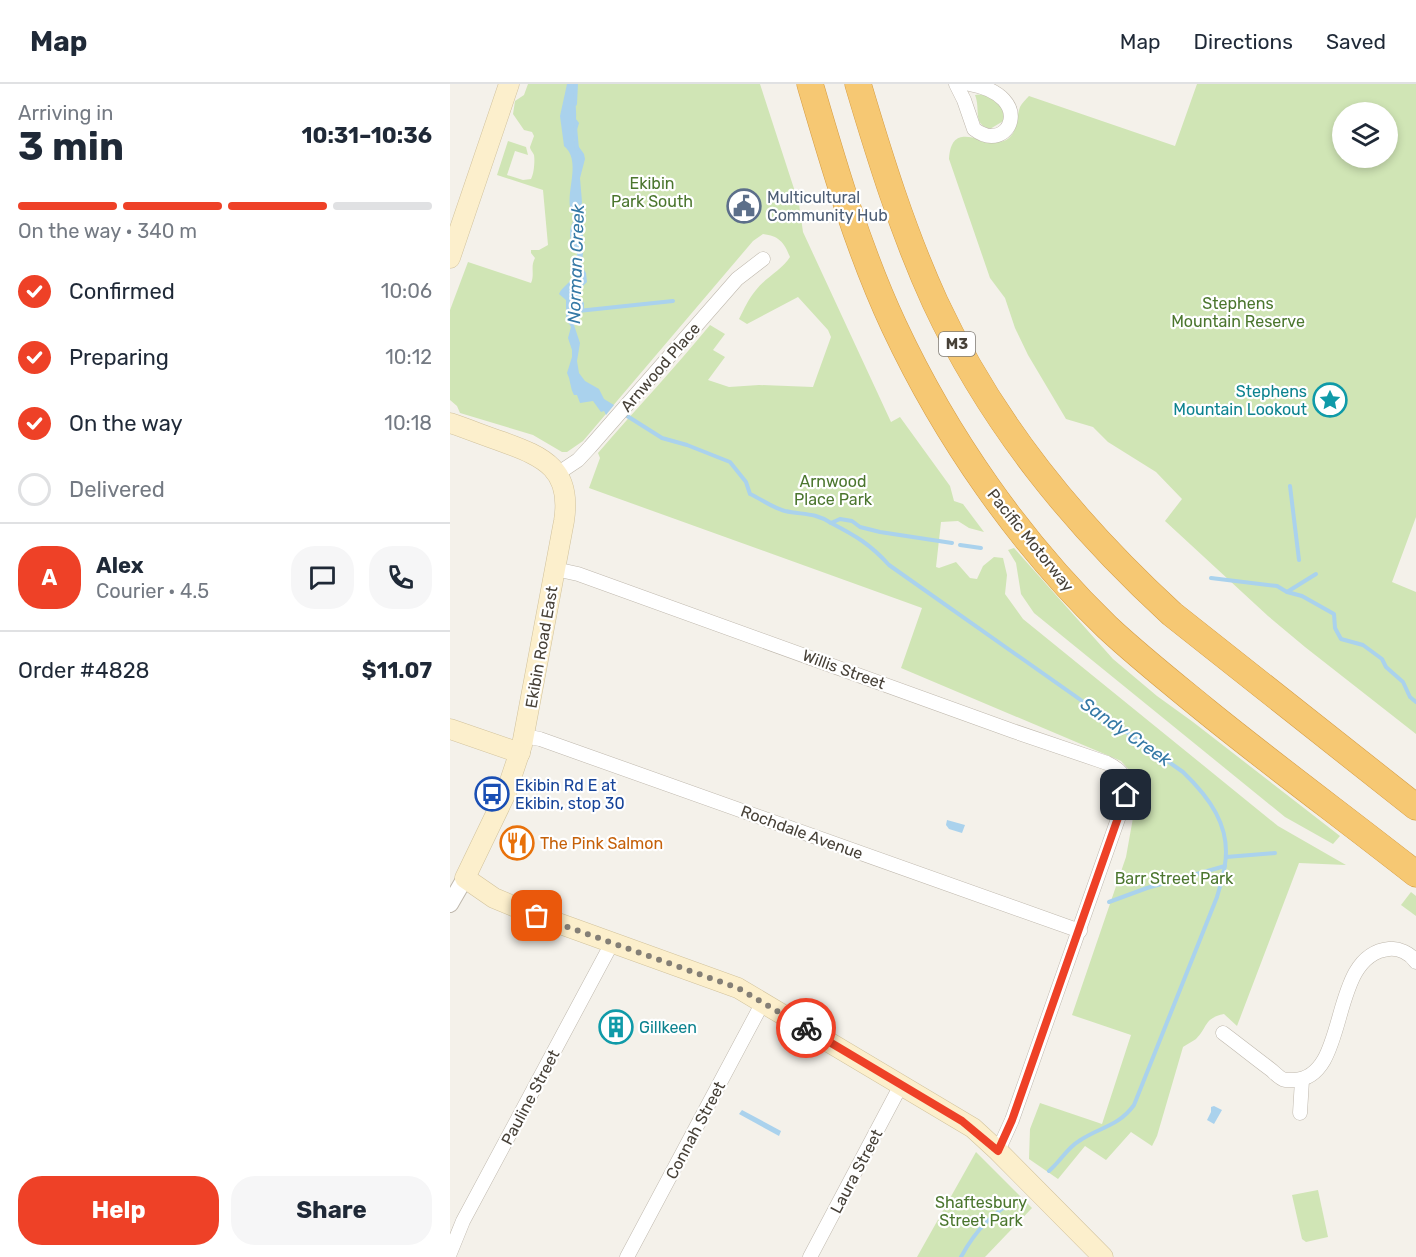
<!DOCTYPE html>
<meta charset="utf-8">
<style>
:root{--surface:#fff;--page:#f6f6f7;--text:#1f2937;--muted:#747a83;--line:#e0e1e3;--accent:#ee4127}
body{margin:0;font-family:Rubik,sans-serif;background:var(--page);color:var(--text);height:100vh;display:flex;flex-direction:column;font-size:22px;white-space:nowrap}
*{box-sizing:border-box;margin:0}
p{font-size:20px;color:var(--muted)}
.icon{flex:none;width:33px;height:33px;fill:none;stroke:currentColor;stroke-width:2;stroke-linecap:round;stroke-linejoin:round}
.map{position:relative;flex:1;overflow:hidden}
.details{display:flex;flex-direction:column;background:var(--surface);width:450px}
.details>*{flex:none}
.fabs{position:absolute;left:882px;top:18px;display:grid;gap:12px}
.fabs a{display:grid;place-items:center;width:66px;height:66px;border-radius:50%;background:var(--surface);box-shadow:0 3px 9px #0003;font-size:30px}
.pin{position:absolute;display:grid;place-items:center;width:51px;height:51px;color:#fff;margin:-26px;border-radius:12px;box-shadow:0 3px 9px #0006}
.courier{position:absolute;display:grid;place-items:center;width:60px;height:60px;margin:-30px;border:4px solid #ee4127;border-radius:50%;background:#fff;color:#222;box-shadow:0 2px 8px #0007}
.headline em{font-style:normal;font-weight:700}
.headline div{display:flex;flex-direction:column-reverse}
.headline{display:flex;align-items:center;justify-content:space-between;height:102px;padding:0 18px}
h1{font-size:39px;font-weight:700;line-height:45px}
.bar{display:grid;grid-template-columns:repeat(4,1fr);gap:9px 6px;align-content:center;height:72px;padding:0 18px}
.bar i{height:8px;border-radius:4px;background:var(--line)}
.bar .current{background:var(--accent)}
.bar p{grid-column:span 4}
.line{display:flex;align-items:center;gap:15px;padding:0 18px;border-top:2px solid var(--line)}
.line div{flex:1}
.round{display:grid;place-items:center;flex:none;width:63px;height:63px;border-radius:24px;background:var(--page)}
ol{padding:0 18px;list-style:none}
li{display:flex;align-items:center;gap:18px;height:66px}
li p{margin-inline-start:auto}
li .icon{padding:6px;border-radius:50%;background:var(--accent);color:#fff;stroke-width:4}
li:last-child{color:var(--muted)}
li i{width:33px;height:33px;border:3px solid var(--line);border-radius:50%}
.cta{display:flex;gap:12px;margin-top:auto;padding:12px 18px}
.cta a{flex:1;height:69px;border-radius:24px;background:var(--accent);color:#fff;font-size:24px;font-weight:700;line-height:69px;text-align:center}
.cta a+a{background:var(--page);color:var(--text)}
header{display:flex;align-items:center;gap:36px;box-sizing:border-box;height:84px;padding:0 30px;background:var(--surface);border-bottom:2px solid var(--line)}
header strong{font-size:28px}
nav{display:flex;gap:33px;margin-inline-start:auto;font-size:21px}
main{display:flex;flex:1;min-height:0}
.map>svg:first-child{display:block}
.green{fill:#d0e5b5;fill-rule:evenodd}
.water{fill:#aad2ed}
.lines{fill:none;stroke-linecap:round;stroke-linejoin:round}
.stream{stroke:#aad2ed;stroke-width:4}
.minor-casing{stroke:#bfb8ad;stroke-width:15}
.tertiary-casing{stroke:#bfb8ad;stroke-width:18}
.secondary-casing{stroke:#d1c29c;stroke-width:21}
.motorway-casing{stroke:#d59c43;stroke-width:27}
.minor{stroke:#fff;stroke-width:14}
.tertiary{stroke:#fff;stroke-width:16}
.secondary{stroke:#fcefcc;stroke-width:20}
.motorway{stroke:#f6c873;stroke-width:26}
.done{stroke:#847f76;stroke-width:6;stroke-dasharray:0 10.8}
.route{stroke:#ee4127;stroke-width:8}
.labels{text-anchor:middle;stroke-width:4.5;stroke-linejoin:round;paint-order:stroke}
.shield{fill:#fff;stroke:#7e7a74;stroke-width:1.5}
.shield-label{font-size:15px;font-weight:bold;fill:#474138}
.park-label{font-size:16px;fill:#4b762e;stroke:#fff}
.service-label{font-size:16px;fill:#4e5e75;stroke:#fff;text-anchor:start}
.street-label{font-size:16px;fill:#474138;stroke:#fff}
.culture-label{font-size:16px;fill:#0d838f;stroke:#fff;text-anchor:end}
.transit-label{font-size:16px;fill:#164399;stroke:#fff;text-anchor:start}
.food-label{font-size:16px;fill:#c56008;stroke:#fff;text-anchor:start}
.water-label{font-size:18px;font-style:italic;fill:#3579a6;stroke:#fff}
</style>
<header>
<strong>Map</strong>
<nav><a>Map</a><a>Directions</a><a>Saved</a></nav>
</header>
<main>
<section class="details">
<div class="headline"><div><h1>3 min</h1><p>Arriving in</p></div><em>10:31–10:36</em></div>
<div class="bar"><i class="current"></i><i class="current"></i><i class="current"></i><i></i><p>On the way · 340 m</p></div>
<ol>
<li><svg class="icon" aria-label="check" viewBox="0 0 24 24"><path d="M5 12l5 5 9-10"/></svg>Confirmed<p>10:06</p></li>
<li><svg class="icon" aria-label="check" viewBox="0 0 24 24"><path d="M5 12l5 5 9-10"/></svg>Preparing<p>10:12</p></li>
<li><svg class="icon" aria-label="check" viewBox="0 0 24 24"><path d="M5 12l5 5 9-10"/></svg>On the way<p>10:18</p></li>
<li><i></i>Delivered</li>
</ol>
<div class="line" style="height:108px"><b class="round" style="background:var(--accent);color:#fff">A</b><div><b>Alex</b><p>Courier · 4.5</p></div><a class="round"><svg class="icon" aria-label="chat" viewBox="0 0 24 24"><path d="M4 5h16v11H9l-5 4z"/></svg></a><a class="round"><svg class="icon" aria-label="phone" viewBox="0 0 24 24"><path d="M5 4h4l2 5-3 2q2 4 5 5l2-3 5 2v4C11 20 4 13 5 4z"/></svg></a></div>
<div class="line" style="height:78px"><div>Order #4828</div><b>$11.07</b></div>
<div class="cta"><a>Help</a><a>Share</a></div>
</section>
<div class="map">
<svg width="966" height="1173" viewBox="0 0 966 1173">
<rect width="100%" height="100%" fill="#f4f1ea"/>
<g class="green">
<path d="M78,0H310L349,120L353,148L441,338L450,333L500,402L504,417L513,420L534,448L519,444L508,437L491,438L486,483L489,484L506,478L520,494L527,495L533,482L544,473L553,474L557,491L555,510L573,535L828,742L896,781L849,779L787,942L774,930C754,934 758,943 746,955C742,958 737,960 733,963L707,1052L702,1062L681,1048L656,1076L635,1062L608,1095L579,1075L580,1045L590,1019L652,1040L681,951L622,931L676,773L686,717V700L681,688L671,677L451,584L472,524L139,404L150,374L148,369C185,326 224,285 260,241L275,250L263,266L275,273L258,296L279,303L309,301L363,303L381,253L378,246L348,213L297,240L289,235C294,225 299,214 306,206C316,193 332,186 340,173C334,158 329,152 313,150L303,157L133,357L117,368H112L83,351L10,329L7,322L0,316V226L18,178L81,199C85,190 80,183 85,174L81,169V166H89L98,161L93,106L47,91L58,57L76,63L78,71L65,67L57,91L73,96L81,95C84,90 85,77 84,71C83,68 80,66 80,63L84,52L82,48L74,46L63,30L65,17L74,11Z"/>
<path d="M747,0H966V433L942,498L966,508V650L855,563L818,532L715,437L732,415L706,388L658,358L643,343L616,335L578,271L565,244L555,214L540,194L499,75C502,30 539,70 559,54C568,46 566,33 570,23C572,19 576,15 579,12L725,62ZM892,28H938V74H892Z"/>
<path d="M534,10L552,22L555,36L540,45C522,40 531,26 525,11Z"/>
<path d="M564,464L663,575L707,612L743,638L890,752L883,760L835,733L584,529L571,510L566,479L558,466Z"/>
<path d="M961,808L966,812V832L951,821Z"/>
<path d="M526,1068L582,1124L535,1173H467Z"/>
<path d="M868,1106L878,1153L856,1158L852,1155L842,1111Z"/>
</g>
<g class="water">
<path d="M117,0H127C123,12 127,23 126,35L129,39L124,56L134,70L135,75L130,94L132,118L127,149L128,156L133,168L132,182L136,189L137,198L130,205L128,210L134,219V224L124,236V241L130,259L127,277L129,289L135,297L149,305L154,315L164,321L156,331L154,327L151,328L143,317L130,319L127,311H124C120,304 121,297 117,289L122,273V266L118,254L121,243L116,235V216L109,210C112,203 118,201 122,194C125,188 129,177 130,169L125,164L121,165L120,161L122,158C116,145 125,137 128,125L127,121L122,125L120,123C117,104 131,76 114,62L110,32Z"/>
<path d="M497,736L515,741L512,749L499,745L496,741Z"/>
<path d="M764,1022L772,1026L764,1040L757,1036L761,1028V1023Z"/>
<path d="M292,1026L331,1047L329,1052L289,1030Z"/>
</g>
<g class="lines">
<g class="stream">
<path d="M125,20L126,0"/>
<path d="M125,43L127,65"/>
<path d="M128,179L131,153L130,126"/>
<path d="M128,227L223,217"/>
<path d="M174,330L212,354L237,361L280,378L296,398L300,410C311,415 323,424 335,427C353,431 364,428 381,439L390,435L402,437L410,443L430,448L502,459"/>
<path d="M840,402L849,476"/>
<path d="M381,439C406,452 420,460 439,481L733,688C759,713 781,742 775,780C774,791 770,802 767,813L684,1021C668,1043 649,1043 629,1057C617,1064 610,1078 599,1087"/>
<path d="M510,461L531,464"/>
<path d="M761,494L827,502L837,508L852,512L884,530L885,544L891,555L913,561L932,575L936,583L953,598L960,613L966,618"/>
<path d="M837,508L866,490"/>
<path d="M776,773L825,769"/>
<path d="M659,818L697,804L775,782"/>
<path d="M511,1173C524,1149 544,1126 570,1115"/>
</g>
<defs>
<g id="minor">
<path d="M506,0L514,16L524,45C559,72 587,12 520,0"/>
<path d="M107,390L128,376L140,363L287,195L313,175"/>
<path d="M105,485L128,490L563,647L657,679C674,687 680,698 675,715L562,1036L548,1067"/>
<path d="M74,652L90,655L630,847"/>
<path d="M773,949C789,961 804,973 820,985C824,988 830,995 835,996C835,996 843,996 844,996C901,994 877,871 939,865C949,864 960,869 966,878"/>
<path d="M850,1029L852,996"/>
<path d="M0,1169L13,1137L162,859"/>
<path d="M177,1173L313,918"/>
<path d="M360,1173L451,1001"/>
</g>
<path id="tertiary" d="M0,820L15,794"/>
<g id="secondary">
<path d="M0,174L59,0"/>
<path d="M0,339C18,345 35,352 53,358C95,373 122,386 114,437L72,661L56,709L15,794L44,814L80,829L288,904L523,1044L548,1067L653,1173"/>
<path d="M0,645L70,669"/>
</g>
<g id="motorway">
<path d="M360,0C384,82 408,165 444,242C496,353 569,458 657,543C688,572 722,599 755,626C824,682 896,735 966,790"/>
<path d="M408,0C430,74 453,148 485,218C542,340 624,440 722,530L966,723"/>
</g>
</defs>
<use href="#minor" class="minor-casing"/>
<use href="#tertiary" class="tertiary-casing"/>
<use href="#secondary" class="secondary-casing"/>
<use href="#motorway" class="motorway-casing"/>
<use href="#minor" class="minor"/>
<use href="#tertiary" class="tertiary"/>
<use href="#secondary" class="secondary"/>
<use href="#motorway" class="motorway"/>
</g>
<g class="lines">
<path class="done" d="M87,832L288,904L356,944"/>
<path class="route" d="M356,944L512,1037L548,1067L562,1036L676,711"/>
</g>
<defs>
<symbol id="civic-ring" viewBox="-11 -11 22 22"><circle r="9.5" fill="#fff" stroke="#5c6f8a" stroke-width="1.5"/><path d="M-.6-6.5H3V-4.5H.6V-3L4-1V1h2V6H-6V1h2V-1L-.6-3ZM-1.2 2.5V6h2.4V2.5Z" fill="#5c6f8a"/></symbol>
<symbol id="sight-ring" viewBox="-11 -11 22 22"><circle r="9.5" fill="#fff" stroke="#0f9aa8" stroke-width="1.5"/><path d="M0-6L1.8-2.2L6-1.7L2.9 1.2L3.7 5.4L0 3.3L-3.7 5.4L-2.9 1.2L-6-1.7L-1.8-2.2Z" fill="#0f9aa8"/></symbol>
<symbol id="bus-ring" viewBox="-11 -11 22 22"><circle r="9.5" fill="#fff" stroke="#1a4fb4" stroke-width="1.5"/><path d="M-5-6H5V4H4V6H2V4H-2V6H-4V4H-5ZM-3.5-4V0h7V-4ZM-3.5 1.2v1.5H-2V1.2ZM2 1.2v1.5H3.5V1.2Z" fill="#1a4fb4"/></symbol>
<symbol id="restaurant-ring" viewBox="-11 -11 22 22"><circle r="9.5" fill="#fff" stroke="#e8710a" stroke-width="1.5"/><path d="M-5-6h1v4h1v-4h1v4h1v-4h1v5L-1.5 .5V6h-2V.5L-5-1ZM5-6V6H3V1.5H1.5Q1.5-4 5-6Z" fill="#e8710a"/></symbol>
<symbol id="building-ring" viewBox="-11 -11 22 22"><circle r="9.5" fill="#fff" stroke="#0f9aa8" stroke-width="1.5"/><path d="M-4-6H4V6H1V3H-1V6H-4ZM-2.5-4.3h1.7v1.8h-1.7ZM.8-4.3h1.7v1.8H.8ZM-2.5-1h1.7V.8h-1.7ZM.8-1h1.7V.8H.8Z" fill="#0f9aa8"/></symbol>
</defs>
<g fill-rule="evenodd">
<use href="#civic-ring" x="275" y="103" width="38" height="38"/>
<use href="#sight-ring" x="861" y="297" width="38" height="38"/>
<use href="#bus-ring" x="23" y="691" width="38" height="38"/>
<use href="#restaurant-ring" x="48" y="740" width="38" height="38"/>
<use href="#building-ring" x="147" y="924" width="38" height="38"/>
</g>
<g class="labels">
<rect class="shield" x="489" y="248" width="36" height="24" rx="4.5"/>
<g class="shield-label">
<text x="507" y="265">M3</text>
</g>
<g class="park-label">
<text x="202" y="105">Ekibin<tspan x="202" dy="18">Park South</tspan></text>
<text x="788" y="225">Stephens<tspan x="788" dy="18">Mountain Reserve</tspan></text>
<text x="383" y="403">Arnwood<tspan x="383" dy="18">Place Park</tspan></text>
<text x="724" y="800">Barr Street Park</text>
<text x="531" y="1124">Shaftesbury<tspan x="531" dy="18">Street Park</tspan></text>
</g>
<g class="service-label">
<text x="317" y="119">Multicultural<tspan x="317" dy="18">Community Hub</tspan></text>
</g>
<g class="street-label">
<text transform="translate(210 283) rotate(-49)" y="6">Arnwood Place</text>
<text transform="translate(581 456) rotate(51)" y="6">Pacific Motorway</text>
<text transform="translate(91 563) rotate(-80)" y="6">Ekibin Road East</text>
<text transform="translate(394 585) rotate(20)" y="6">Willis Street</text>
<text transform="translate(352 748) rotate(20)" y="6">Rochdale Avenue</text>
<text transform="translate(80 1013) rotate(-62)" y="6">Pauline Street</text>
<text transform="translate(245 1046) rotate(-62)" y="6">Connah Street</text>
<text transform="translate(406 1087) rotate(-62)" y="6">Laura Street</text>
</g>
<g class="culture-label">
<text x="857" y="313">Stephens<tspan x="857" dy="18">Mountain Lookout</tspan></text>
<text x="189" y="949" text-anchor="start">Gillkeen</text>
</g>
<g class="transit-label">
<text x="65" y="707">Ekibin Rd E at<tspan x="65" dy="18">Ekibin, stop 30</tspan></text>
</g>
<g class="food-label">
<text x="90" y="765">The Pink Salmon</text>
</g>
<g class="water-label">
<text transform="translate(126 180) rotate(-88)" y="6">Norman Creek</text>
<text transform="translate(676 648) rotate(35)" y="6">Sandy Creek</text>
</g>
</g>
</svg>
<div class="fabs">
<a><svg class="icon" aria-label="layers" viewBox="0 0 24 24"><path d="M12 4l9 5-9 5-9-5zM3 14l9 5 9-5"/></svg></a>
</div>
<div class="pin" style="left:87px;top:832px;background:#ea580c"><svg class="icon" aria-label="bag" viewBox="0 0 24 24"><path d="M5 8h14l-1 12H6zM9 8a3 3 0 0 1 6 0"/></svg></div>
<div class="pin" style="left:676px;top:711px;background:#1f2937"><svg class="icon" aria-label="home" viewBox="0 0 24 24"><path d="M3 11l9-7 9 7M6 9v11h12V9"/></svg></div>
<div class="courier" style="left:356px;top:944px"><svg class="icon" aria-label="bike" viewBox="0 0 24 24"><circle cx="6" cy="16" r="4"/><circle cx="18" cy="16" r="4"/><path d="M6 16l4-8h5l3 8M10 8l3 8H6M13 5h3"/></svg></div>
</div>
</main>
